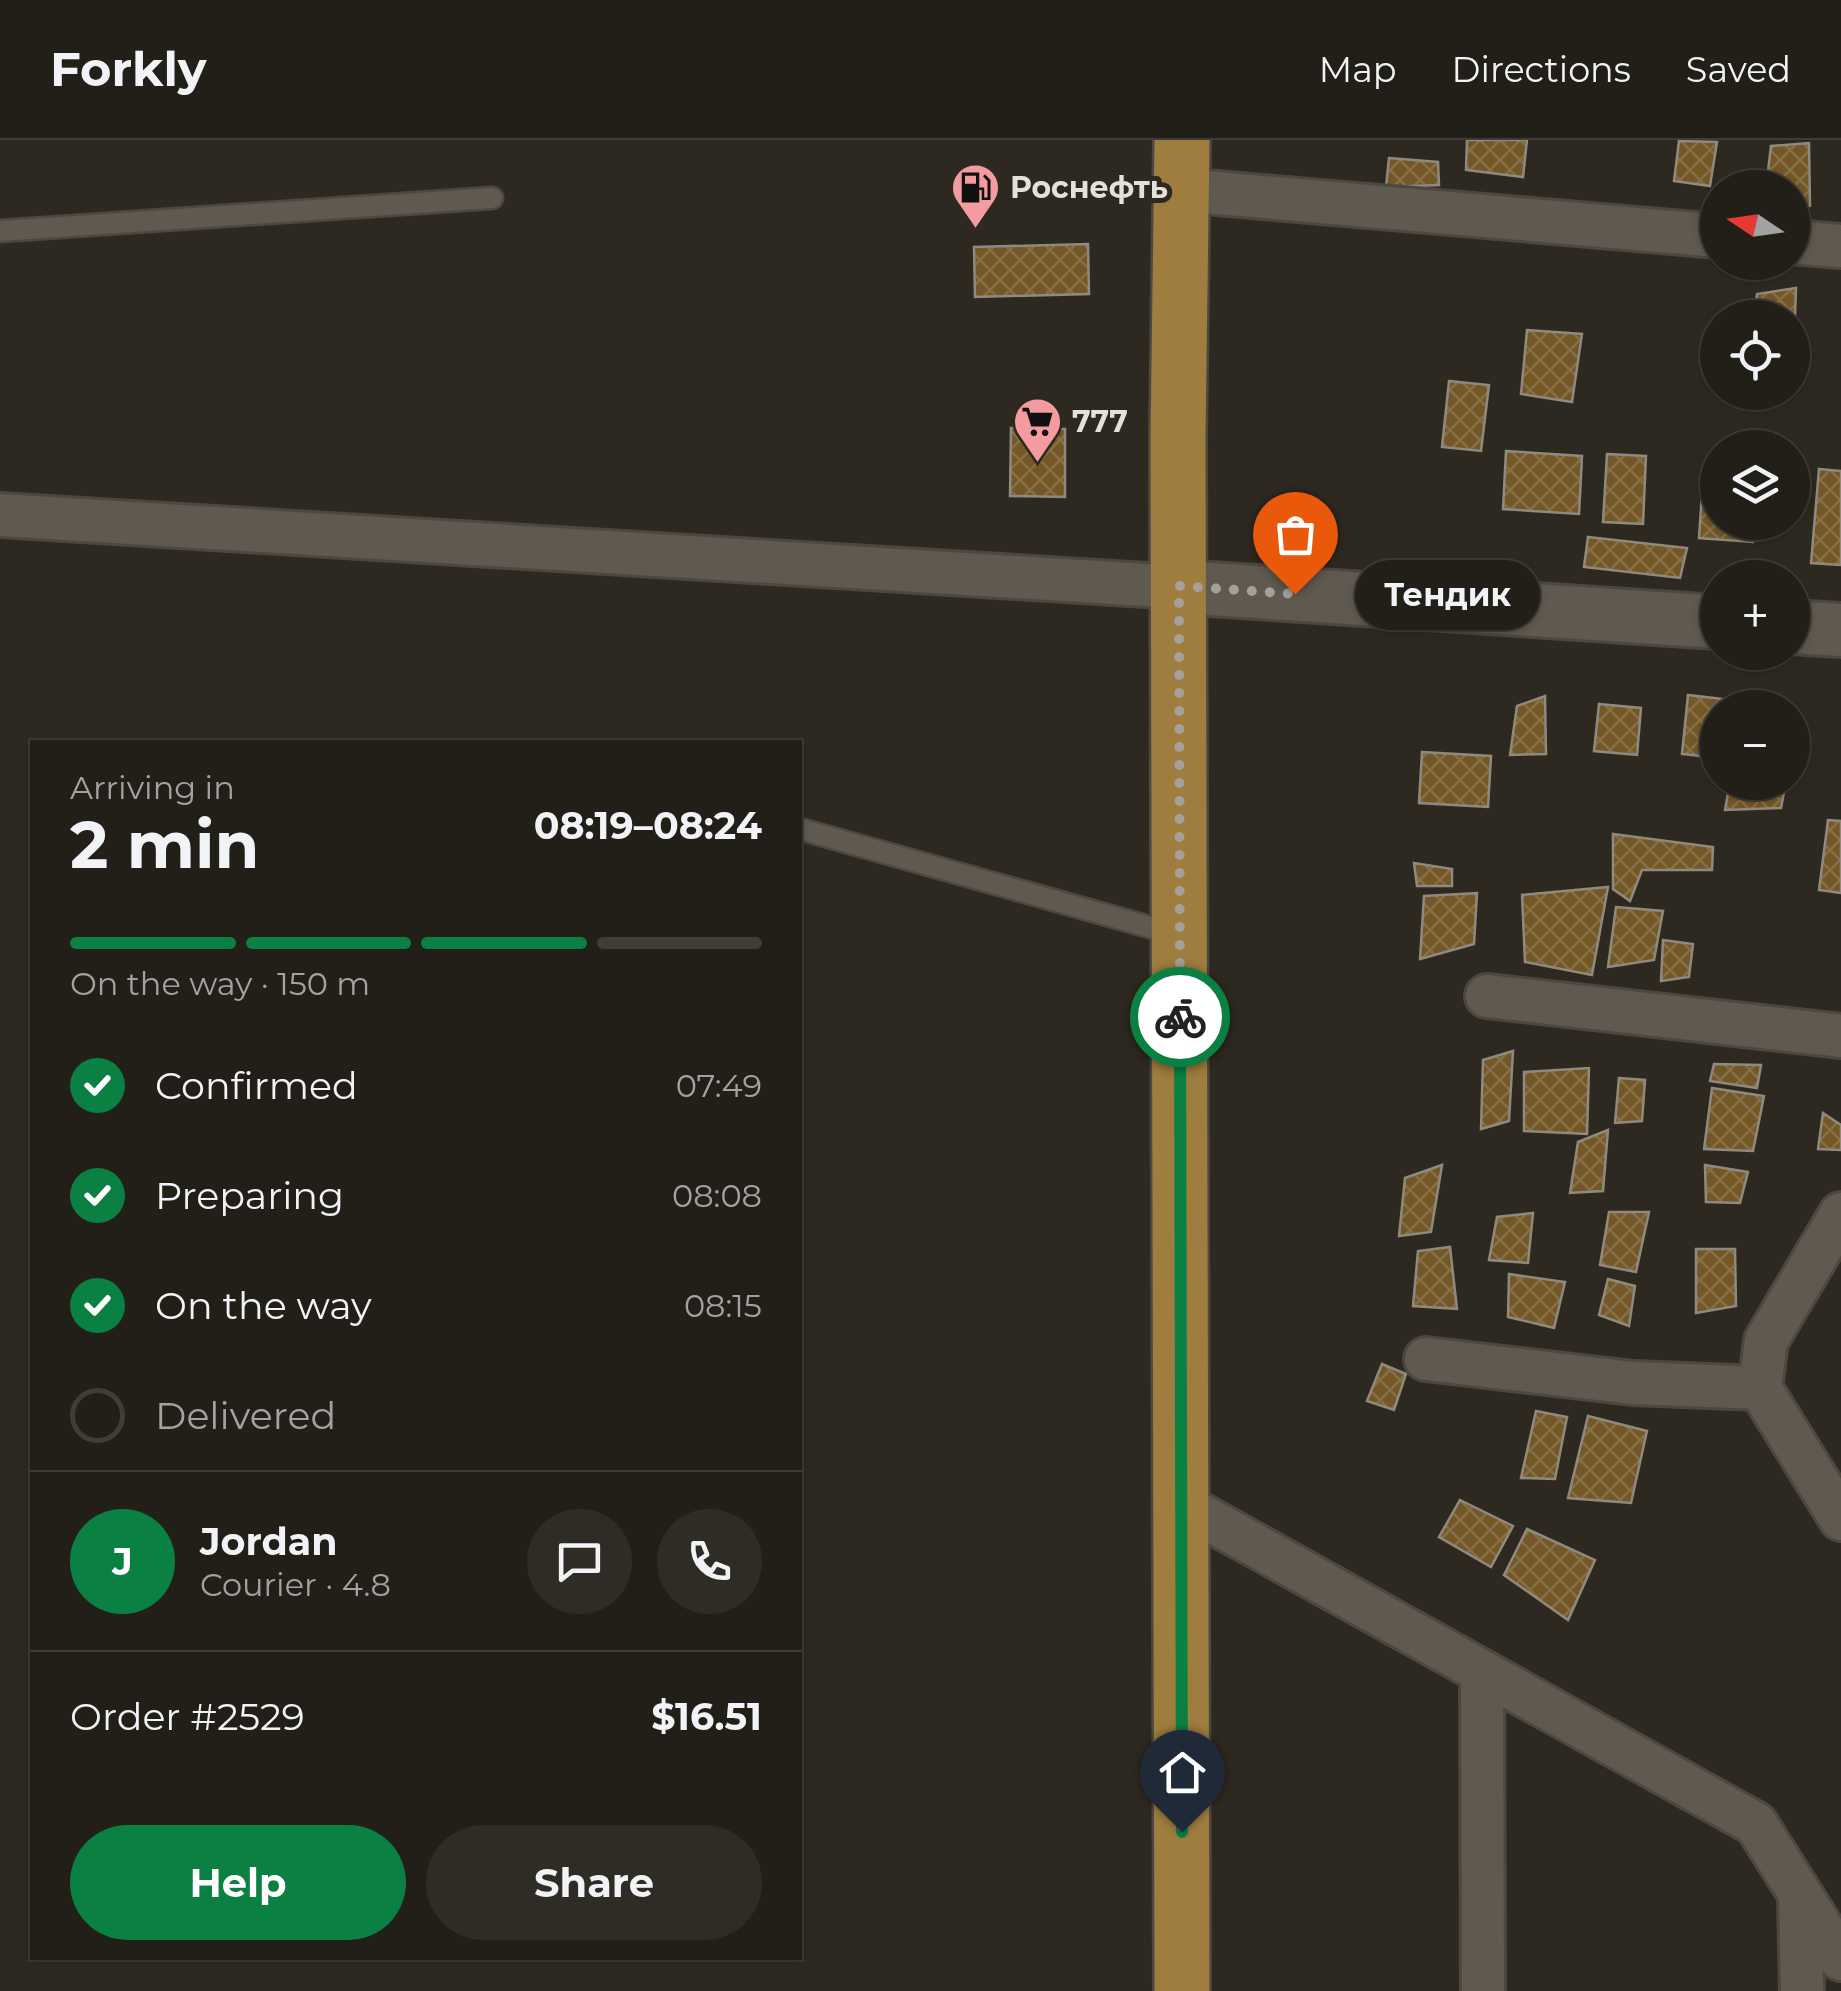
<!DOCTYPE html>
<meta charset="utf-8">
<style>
:root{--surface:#221f18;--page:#2e2c25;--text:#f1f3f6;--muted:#a2a2a2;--line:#3f3d37;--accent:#0b8043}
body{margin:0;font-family:Montserrat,sans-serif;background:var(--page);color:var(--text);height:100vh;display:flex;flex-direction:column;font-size:38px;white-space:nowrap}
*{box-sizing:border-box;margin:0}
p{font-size:32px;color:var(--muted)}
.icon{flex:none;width:55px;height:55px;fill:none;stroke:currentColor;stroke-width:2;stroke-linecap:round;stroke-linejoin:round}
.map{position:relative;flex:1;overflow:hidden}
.drawer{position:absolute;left:30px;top:600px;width:772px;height:1220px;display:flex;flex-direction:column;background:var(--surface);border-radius:0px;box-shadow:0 2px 8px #0004,0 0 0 2px var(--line)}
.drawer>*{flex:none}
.needle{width:65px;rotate:283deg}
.controls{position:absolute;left:1700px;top:30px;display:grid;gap:20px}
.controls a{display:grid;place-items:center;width:110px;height:110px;border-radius:50%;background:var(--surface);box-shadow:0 2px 8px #0004,0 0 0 2px var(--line);font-size:50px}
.pin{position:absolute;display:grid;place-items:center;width:85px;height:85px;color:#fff;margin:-102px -42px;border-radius:50% 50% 50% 0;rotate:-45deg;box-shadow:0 0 10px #0007}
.pin .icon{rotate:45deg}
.courier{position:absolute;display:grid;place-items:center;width:100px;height:100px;margin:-50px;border:8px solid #0b8043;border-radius:50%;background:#fff;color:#222;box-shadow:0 2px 12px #0007}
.bubble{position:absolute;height:70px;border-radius:35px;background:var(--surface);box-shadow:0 2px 8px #0004,0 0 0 2px var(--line);font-size:32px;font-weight:700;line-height:70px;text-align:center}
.head em{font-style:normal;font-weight:700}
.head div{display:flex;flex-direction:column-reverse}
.head{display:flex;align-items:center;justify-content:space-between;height:170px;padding:0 40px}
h1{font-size:65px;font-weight:700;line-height:75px}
.bar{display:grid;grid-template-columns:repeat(4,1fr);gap:15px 10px;align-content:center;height:120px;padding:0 40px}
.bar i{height:12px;border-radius:8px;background:var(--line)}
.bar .current{background:var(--accent)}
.bar p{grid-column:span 4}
.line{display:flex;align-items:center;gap:25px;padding:0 40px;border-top:2px solid var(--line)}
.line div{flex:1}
.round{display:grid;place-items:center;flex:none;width:105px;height:105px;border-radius:52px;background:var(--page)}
ol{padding:0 40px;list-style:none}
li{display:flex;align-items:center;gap:30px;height:110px}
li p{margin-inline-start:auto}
li .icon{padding:10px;border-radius:50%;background:var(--accent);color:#fff;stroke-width:4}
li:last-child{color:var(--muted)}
li i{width:55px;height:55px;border:5px solid var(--line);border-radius:50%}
.action{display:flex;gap:20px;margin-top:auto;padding:20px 40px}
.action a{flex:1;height:115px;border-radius:60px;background:var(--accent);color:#fff;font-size:40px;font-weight:700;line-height:115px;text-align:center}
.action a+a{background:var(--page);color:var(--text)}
header{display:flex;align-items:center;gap:60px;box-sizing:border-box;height:140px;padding:0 50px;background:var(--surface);border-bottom:2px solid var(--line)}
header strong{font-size:48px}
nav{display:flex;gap:55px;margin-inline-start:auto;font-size:35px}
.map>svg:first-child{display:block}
.building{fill:url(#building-cross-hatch);stroke:#90897f;stroke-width:2.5}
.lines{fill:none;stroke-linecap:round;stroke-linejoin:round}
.service-casing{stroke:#4c4740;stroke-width:25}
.minor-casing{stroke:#4c4740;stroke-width:48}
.tertiary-casing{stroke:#4c4740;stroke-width:58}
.trunk-casing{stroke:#4c4740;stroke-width:60}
.service{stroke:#5f594f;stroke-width:20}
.minor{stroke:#5f594f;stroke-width:42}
.tertiary{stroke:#5f594f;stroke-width:52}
.trunk{stroke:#9e7d3f;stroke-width:55}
.done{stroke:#a4a09a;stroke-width:10;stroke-dasharray:0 18}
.route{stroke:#0b8043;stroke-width:12}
.labels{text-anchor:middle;stroke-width:10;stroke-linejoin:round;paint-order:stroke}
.poi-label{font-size:30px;font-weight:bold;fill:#e4e0db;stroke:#2e2920;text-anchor:start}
</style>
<header>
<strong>Forkly</strong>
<nav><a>Map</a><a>Directions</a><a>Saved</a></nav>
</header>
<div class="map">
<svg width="1841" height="1851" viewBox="0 0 1841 1851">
<defs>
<pattern id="building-cross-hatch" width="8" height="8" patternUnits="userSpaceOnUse" patternTransform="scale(2.5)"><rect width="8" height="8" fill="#735726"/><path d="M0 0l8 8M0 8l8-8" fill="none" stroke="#876f45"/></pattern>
</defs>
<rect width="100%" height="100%" fill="#2e2920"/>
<g class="building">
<path d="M1467,0H1527L1523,37L1466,30Z"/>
<path d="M1679,1L1717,2L1710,46L1674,41Z"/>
<path d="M1809,3L1810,66L1792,68V48H1766L1771,6Z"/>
<path d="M1389,18L1438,22L1439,45L1386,47Z"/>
<path d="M1088,104L1089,154L975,157L974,107Z"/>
<path d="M1796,148L1794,206H1792V178H1753L1757,154Z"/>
<path d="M1527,190L1582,194L1572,262L1521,254Z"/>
<path d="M1449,241L1489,245L1481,311L1442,307Z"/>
<path d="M1011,288L1065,289V357L1010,356Z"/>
<path d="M1506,311L1582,316L1579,374L1503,369Z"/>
<path d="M1607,314L1646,316L1643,384L1603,382Z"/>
<path d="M1819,329L1841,331V425L1811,423Z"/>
<path d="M1702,353L1718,354V382H1755L1753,402L1699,398Z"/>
<path d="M1588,397L1687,408L1680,438L1584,427Z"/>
<path d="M1688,555L1741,561L1740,568H1718V618L1682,614Z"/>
<path d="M1545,556L1546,614L1510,615L1517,566Z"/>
<path d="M1599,564L1641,568L1637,615L1594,611Z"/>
<path d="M1422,612L1491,616L1488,667L1419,663Z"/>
<path d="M1730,642H1786L1781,668L1725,670Z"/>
<path d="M1828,680L1841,681V753L1819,750Z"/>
<path d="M1613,694L1713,707L1712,730H1642L1630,761L1613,749Z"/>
<path d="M1414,723L1452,729V746H1417Z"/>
<path d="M1608,747L1592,835L1525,822L1522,755Z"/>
<path d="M1477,753L1474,804L1420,819L1424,756Z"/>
<path d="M1616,767L1663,771L1654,820L1608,827Z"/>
<path d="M1663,800L1693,804L1689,837L1661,841Z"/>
<path d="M1513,911L1509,981L1481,989L1483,920Z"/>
<path d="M1714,924L1761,925L1757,948L1710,941Z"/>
<path d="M1589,928L1587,994L1524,991V932Z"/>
<path d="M1619,938L1645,940L1642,981L1615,983Z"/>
<path d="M1712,948L1764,956L1753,1011L1704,1009Z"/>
<path d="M1823,973L1841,985V1010L1818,1009Z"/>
<path d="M1608,990L1603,1051L1570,1053L1578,1002Z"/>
<path d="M1442,1025L1431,1092L1399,1096L1405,1038Z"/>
<path d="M1705,1025L1748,1032L1740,1063L1706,1062Z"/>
<path d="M1609,1072H1649L1636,1132L1600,1125Z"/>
<path d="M1533,1073L1528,1123L1489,1120L1497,1077Z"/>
<path d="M1450,1107L1457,1169L1413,1166L1418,1111Z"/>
<path d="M1696,1109H1735L1736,1166L1696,1173Z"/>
<path d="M1509,1134L1565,1142L1554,1188L1508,1177Z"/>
<path d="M1608,1139L1635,1146L1629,1186L1599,1175Z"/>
<path d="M1382,1224L1406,1234L1394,1270L1367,1261Z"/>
<path d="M1536,1271L1567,1277L1555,1339L1521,1338Z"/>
<path d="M1588,1276L1647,1291L1631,1363L1568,1358Z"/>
<path d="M1460,1360L1513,1386L1491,1427L1439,1397Z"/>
<path d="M1527,1389L1595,1420L1568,1480L1504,1435Z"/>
</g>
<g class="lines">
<defs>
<g id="service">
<path d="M0,91L492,58"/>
<path d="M800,689L1178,795"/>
</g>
<g id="minor">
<path d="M1182,50L1718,96"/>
<path d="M1792,102L1841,106"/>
<path d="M0,375L1179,447"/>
<path d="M1487,856L1841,896"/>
<path d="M1841,1074L1766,1201L1760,1248L1841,1379"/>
<path d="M1426,1219L1633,1243L1760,1248"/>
<path d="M1181,1364L1756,1684L1841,1819"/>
<path d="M1482,1533L1483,1851"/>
<path d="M1800,1757L1802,1851"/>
</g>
<g id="tertiary">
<path d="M1179,447L1718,482"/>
<path d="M1792,487L1841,490"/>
</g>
<path id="trunk" d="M1182,0L1178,297L1182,1851"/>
</defs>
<use href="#service" class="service-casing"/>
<use href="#minor" class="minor-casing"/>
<use href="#tertiary" class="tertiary-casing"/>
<use href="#trunk" class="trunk-casing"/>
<use href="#service" class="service"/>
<use href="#minor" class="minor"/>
<use href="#tertiary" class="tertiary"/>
<use href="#trunk" class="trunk"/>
</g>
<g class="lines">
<path class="done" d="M1180,877L1179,446L1295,454"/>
<path class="route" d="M1180,877L1182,1692"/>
</g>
<defs>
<symbol id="fuel-pin" viewBox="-11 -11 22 30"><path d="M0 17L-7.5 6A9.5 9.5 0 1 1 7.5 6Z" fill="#f49b9f" stroke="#2e2920"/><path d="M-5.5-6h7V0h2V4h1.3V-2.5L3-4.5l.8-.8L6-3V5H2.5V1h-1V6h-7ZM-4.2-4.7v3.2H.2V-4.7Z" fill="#111"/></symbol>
<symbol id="supermarket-pin" viewBox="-11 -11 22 30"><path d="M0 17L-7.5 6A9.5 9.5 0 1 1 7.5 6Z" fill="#f49b9f" stroke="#2e2920"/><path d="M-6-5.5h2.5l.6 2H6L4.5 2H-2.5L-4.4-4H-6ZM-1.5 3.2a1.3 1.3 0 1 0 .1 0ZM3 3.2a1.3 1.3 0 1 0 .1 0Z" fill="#111"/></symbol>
</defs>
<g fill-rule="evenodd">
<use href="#fuel-pin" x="948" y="20" width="55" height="75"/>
<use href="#supermarket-pin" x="1010" y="254" width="55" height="75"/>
</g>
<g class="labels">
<g class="poi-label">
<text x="1010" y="58">Роснефть</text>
<text x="1072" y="292">777</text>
</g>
</g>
</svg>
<div class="controls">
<a><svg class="needle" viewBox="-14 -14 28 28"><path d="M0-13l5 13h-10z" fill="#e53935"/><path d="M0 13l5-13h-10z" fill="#a2a2a2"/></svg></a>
<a><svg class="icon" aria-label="locate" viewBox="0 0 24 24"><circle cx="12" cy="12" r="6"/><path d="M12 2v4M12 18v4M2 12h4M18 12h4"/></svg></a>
<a><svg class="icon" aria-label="layers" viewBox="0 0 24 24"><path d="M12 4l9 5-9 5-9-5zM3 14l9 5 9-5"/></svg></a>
<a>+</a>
<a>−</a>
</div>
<div class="pin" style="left:1295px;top:454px;background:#ea580c"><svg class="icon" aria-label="bag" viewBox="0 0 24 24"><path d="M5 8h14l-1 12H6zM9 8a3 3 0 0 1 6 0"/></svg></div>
<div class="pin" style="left:1182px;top:1692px;background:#1f2937"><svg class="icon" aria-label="home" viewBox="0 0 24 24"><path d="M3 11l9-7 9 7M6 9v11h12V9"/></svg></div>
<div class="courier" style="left:1180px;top:877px"><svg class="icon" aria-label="bike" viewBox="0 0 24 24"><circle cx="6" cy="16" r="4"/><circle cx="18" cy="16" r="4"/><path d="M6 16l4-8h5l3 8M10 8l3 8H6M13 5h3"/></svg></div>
<div class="bubble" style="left:1355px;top:420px;width:185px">Тендик</div>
<section class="drawer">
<div class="head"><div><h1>2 min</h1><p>Arriving in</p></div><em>08:19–08:24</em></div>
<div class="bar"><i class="current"></i><i class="current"></i><i class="current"></i><i></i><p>On the way · 150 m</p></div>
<ol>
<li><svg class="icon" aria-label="check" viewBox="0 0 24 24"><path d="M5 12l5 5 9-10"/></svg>Confirmed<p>07:49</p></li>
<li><svg class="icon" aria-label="check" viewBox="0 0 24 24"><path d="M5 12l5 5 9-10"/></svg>Preparing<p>08:08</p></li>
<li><svg class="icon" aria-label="check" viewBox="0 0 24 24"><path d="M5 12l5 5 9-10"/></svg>On the way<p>08:15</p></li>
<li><i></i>Delivered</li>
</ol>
<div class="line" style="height:180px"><b class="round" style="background:var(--accent);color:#fff">J</b><div><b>Jordan</b><p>Courier · 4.8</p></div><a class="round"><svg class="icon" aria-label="chat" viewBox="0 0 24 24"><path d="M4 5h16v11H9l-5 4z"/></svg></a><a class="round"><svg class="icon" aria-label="phone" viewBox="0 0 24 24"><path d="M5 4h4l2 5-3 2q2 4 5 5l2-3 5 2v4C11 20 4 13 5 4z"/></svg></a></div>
<div class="line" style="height:130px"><div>Order #2529</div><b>$16.51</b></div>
<div class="action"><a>Help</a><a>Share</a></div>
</section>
</div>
